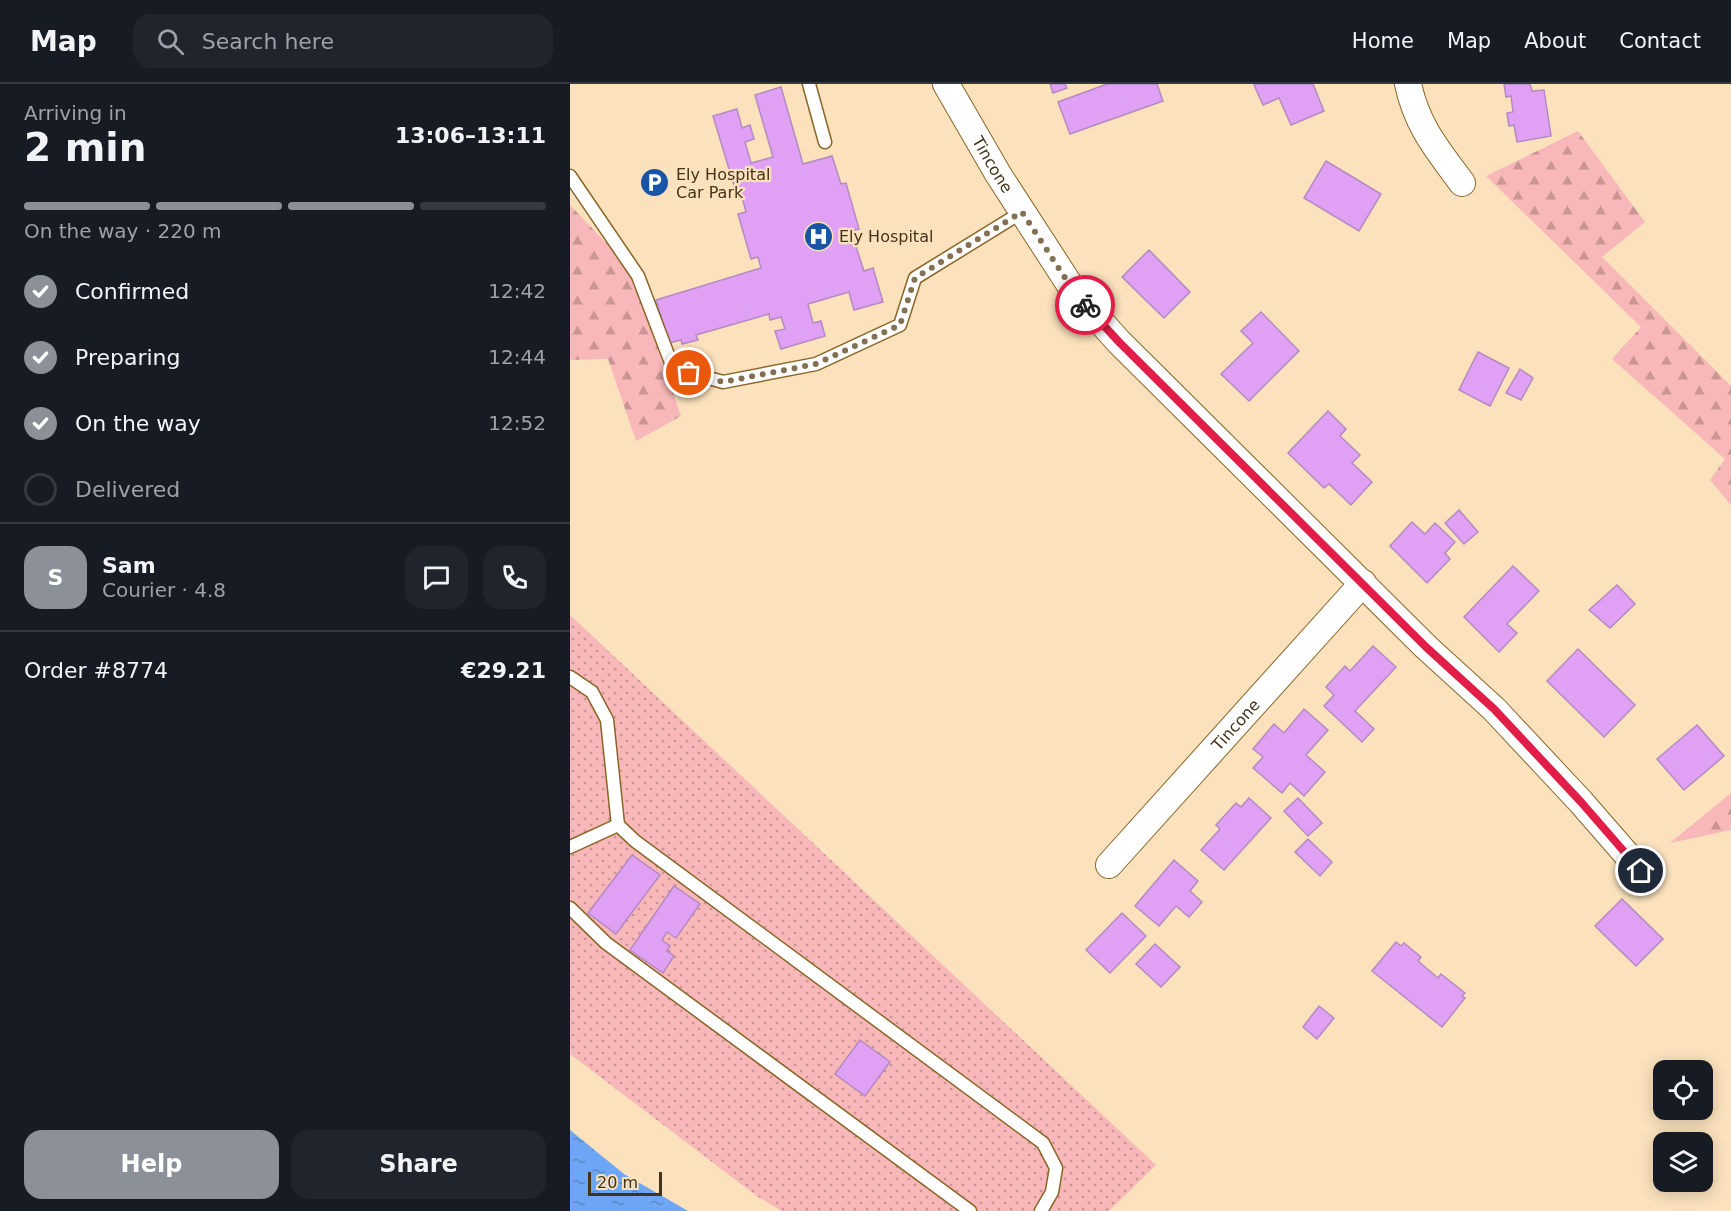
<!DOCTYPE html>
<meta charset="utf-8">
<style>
:root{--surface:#171b24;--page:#20242c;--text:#f1f3f6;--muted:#9ea1a6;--line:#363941;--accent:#8c9099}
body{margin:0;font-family:"DejaVu Sans",sans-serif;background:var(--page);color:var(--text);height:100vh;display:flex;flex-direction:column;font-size:22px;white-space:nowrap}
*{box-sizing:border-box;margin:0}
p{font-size:20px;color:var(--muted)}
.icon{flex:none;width:33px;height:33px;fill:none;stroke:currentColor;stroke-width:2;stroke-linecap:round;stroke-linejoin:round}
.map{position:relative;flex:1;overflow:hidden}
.drawer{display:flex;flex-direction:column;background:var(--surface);width:570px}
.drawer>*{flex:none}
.buttons{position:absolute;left:1083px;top:976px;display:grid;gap:12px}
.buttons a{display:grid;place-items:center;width:60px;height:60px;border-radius:12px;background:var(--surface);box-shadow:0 3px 15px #0003;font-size:30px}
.scale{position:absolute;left:18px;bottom:15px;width:74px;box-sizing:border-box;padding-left:6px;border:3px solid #433319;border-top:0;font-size:16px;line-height:21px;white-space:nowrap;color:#433319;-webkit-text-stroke:4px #fbe2bd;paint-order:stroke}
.pin{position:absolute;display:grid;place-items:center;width:51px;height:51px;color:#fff;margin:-26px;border:3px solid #fff;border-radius:50%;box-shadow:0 2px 6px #0007}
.courier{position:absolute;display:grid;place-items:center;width:60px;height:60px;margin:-30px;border:4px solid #e11d48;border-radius:50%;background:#fff;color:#222;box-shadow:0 2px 8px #0007}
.head em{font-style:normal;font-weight:700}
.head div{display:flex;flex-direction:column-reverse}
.head{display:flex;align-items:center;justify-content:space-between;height:102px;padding:0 24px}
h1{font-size:39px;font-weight:700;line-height:45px}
.bar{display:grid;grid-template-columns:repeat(4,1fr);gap:9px 6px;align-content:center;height:72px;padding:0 24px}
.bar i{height:8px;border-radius:4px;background:var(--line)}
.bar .active{background:var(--accent)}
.bar p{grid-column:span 4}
.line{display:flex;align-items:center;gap:15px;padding:0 24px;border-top:2px solid var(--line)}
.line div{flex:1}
.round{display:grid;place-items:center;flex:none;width:63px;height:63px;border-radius:18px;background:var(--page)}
ol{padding:0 24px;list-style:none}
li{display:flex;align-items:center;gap:18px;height:66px}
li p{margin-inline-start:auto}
li .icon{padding:6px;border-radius:50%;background:var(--accent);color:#fff;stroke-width:4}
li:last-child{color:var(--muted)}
li i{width:33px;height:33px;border:3px solid var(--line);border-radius:50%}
.button{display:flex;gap:12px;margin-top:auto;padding:12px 24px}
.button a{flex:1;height:69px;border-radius:18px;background:var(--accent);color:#fff;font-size:24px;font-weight:700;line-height:69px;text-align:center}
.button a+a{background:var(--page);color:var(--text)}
header{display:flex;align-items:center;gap:36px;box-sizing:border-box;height:84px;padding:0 30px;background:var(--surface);border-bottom:2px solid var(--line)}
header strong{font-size:28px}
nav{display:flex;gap:33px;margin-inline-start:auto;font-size:21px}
.search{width:420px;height:54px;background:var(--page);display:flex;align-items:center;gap:15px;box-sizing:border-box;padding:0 21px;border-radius:18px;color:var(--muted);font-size:22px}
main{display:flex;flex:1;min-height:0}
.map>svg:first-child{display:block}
.forest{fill:url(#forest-firs)}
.park{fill:url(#park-dots)}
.water{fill:url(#water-ripples)}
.building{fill:#e0a1f4;stroke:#b38ac1;stroke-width:1.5}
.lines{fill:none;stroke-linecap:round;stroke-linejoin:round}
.lane-casing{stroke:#8a6527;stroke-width:15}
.street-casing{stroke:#8a6527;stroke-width:28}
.lane{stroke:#fff;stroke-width:12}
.street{stroke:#fff;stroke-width:26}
.done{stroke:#837052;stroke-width:6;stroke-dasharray:0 10.8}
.route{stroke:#e11d48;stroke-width:8}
.labels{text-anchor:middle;stroke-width:4.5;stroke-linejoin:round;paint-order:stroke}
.street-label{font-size:16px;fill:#433319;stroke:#fbe2bd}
.poi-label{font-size:16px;fill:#433319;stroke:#fbe2bd;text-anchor:start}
</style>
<header>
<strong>Map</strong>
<div class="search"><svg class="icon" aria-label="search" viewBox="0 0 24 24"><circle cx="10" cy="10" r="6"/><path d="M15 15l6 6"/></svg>Search here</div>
<nav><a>Home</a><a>Map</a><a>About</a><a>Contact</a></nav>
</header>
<main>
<section class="drawer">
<div class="head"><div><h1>2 min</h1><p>Arriving in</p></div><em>13:06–13:11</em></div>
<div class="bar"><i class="active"></i><i class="active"></i><i class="active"></i><i></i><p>On the way · 220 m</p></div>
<ol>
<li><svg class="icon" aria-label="check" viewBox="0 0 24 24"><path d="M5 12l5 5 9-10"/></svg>Confirmed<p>12:42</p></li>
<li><svg class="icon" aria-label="check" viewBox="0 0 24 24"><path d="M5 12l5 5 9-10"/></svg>Preparing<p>12:44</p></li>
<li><svg class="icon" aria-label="check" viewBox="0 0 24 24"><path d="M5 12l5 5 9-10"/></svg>On the way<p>12:52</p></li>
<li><i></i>Delivered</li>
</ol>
<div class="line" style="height:108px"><b class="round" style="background:var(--accent);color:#fff">S</b><div><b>Sam</b><p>Courier · 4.8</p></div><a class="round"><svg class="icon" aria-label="chat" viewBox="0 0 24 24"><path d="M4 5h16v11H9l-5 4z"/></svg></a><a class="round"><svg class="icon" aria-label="phone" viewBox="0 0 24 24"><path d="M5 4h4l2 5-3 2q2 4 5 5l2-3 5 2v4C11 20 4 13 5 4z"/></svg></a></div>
<div class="line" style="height:78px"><div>Order #8774</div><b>€29.21</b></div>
<div class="button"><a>Help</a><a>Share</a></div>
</section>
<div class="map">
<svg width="1161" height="1127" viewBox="0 0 1161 1127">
<defs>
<pattern id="forest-firs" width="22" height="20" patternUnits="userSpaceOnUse" patternTransform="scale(1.5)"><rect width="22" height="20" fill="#f8b7b8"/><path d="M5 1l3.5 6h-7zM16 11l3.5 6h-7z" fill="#ca9595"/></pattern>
<pattern id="park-dots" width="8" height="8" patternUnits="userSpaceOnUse" patternTransform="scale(1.5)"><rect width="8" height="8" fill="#f8b7b8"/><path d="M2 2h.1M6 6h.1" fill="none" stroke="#ca9595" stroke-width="1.8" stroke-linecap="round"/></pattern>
<pattern id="water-ripples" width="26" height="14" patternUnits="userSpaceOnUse" patternTransform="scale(1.5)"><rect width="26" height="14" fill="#6ea6f6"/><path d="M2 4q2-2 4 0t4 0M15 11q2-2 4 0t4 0" fill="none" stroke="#5c88c6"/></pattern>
</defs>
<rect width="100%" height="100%" fill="#fbe2bd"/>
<g class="forest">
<path d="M1008,47L1075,138L1032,173L1161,302V421L1140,396L1155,375L1042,275L1071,243L916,92Z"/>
<path d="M0,121L59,183L111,332L66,357L38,275L0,276Z"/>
<path d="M1161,709V746L1100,759Z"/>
</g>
<path class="park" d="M0,531L586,1081L539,1127H212L188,1113L0,970Z"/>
<path class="water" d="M0,1046L54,1090L118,1127H0Z"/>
<g class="building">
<path d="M480,0H495L497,4L483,9Z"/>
<path d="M537,0H587L593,17L500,50L488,18Z"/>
<path d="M687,0H743L754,27L721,41L709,14L693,21L684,1Z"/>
<path d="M934,0H960L962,7L974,6L981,52L947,58L944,41L939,42L937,29L943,28L941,12L936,13Z"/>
<path d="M211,3L233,80L262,72L271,100L276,99L289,145L281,147L294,187L303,184L313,218L284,226L279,208L238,220L243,239L251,237L255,252L211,265L205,247L215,245L211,233L200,236L199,230L126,251L128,256L112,260L111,256L99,259L86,216L191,184L188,173L181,175L168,130L176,128L172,113L168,115L143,32L167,25L172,44L180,41L184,55L175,58L181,79L203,73L185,11Z"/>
<path d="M756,77L811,110L789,147L734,114Z"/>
<path d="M579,166L620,208L594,234L552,193Z"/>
<path d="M691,228L729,267L679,317L651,290L683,259L671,247Z"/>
<path d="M908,268L939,284L920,322L889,306Z"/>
<path d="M950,285L963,294L951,316L936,309Z"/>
<path d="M758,327L776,345L770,352L790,371L782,379L802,398L781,421L759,400L754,404L718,369Z"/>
<path d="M889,426L908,448L894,460L875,439Z"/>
<path d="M842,438L855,450L865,439L885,458L875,469L880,475L857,499L820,462Z"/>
<path d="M943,482L969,507L937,540L947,549L929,568L894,533Z"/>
<path d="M1047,501L1065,520L1040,544L1019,526Z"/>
<path d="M803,562L826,583L785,627L804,645L792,658L754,622L764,611L756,603L775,582L780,587Z"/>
<path d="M1008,565L1065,621L1034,653L977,597Z"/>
<path d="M734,625L758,646L736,671L755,688L734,712L720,699L712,709L683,684L693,673L683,665L704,640L714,649Z"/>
<path d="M1127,641L1154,672L1114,706L1087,675Z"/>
<path d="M679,714L701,734L654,786L631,766L650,745L646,741L666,719L671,723Z"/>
<path d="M728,714L752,739L738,752L714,727Z"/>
<path d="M738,755L762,778L750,792L725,768Z"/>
<path d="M62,771L90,791L46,850L18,829Z"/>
<path d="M604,776L628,797L620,807L632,818L619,833L606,822L589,842L565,822Z"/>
<path d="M104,802L130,820L106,854L97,848L92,856L100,862L97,867L104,872L93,889L60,866Z"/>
<path d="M1052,815L1093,855L1066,882L1025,842Z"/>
<path d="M552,829L576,852L540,889L516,866Z"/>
<path d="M826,858L831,862L834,859L851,873L848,877L868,894L871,890L895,909L892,912L895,914L872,943L802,887Z"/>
<path d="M585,860L610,883L591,903L566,880Z"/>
<path d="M749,922L764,934L747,955L733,943Z"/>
<path d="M290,956L320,978L295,1012L265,990Z"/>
</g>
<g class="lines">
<defs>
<g id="lane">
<path d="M239,0L255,58"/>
<path d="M0,92L68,192L103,284L153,298L246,280L330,241L345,194L452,128"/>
<path d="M0,593L22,608L37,636L48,741L65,757L473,1059L486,1084L482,1108L471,1127"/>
<path d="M0,763L48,741"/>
<path d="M0,824L36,859L400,1127"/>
</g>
<g id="street">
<path id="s1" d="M376,0L428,90L505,209L549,258L856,563L924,625L1011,718L1071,787"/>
<path d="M838,0C847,42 867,65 892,99"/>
<path id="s2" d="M539,781L793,499"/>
</g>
</defs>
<use href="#lane" class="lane-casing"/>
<use href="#street" class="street-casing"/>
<use href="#lane" class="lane"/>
<use href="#street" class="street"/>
</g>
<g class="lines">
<path class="done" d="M119,289L153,298L246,280L330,241L345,194L452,128L505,209L515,221"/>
<path class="route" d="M515,221L549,258L856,563L924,625L1011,718L1071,787"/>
</g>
<defs>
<symbol id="parking-disc" viewBox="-11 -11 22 22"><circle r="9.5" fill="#1955a6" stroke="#fbe2bd"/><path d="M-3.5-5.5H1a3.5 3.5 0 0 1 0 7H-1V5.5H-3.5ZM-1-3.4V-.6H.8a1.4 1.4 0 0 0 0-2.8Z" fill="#fff"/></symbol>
<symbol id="hospital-disc" viewBox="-11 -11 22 22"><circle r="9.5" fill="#1955a6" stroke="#fbe2bd"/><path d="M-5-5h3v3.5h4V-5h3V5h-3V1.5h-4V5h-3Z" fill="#fff"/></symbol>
</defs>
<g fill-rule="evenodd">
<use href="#parking-disc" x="68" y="82" width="33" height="33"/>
<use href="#hospital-disc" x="232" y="136" width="33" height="33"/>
</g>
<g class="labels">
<g class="street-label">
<text dy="6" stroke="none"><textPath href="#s1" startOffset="93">Tincone</textPath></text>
<text dy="6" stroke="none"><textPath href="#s2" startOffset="189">Tincone</textPath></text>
</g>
<g class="poi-label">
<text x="106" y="96">Ely Hospital<tspan x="106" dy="18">Car Park</tspan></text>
<text x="269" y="158">Ely Hospital</text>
</g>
</g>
</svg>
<div class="buttons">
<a><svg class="icon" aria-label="locate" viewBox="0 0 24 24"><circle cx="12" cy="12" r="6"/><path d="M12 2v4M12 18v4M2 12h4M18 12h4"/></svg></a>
<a><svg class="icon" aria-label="layers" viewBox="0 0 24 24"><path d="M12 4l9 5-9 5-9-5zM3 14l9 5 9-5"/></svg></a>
</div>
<div class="scale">20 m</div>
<div class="pin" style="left:119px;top:289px;background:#ea580c"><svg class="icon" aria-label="bag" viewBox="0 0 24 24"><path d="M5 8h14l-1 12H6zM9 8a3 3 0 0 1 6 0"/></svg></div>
<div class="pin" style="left:1071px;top:787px;background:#1f2937"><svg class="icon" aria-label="home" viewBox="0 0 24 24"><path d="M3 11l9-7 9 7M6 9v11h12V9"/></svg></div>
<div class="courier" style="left:515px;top:221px"><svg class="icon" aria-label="bike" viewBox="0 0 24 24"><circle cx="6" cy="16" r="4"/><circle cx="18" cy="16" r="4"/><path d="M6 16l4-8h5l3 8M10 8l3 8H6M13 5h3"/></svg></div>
</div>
</main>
